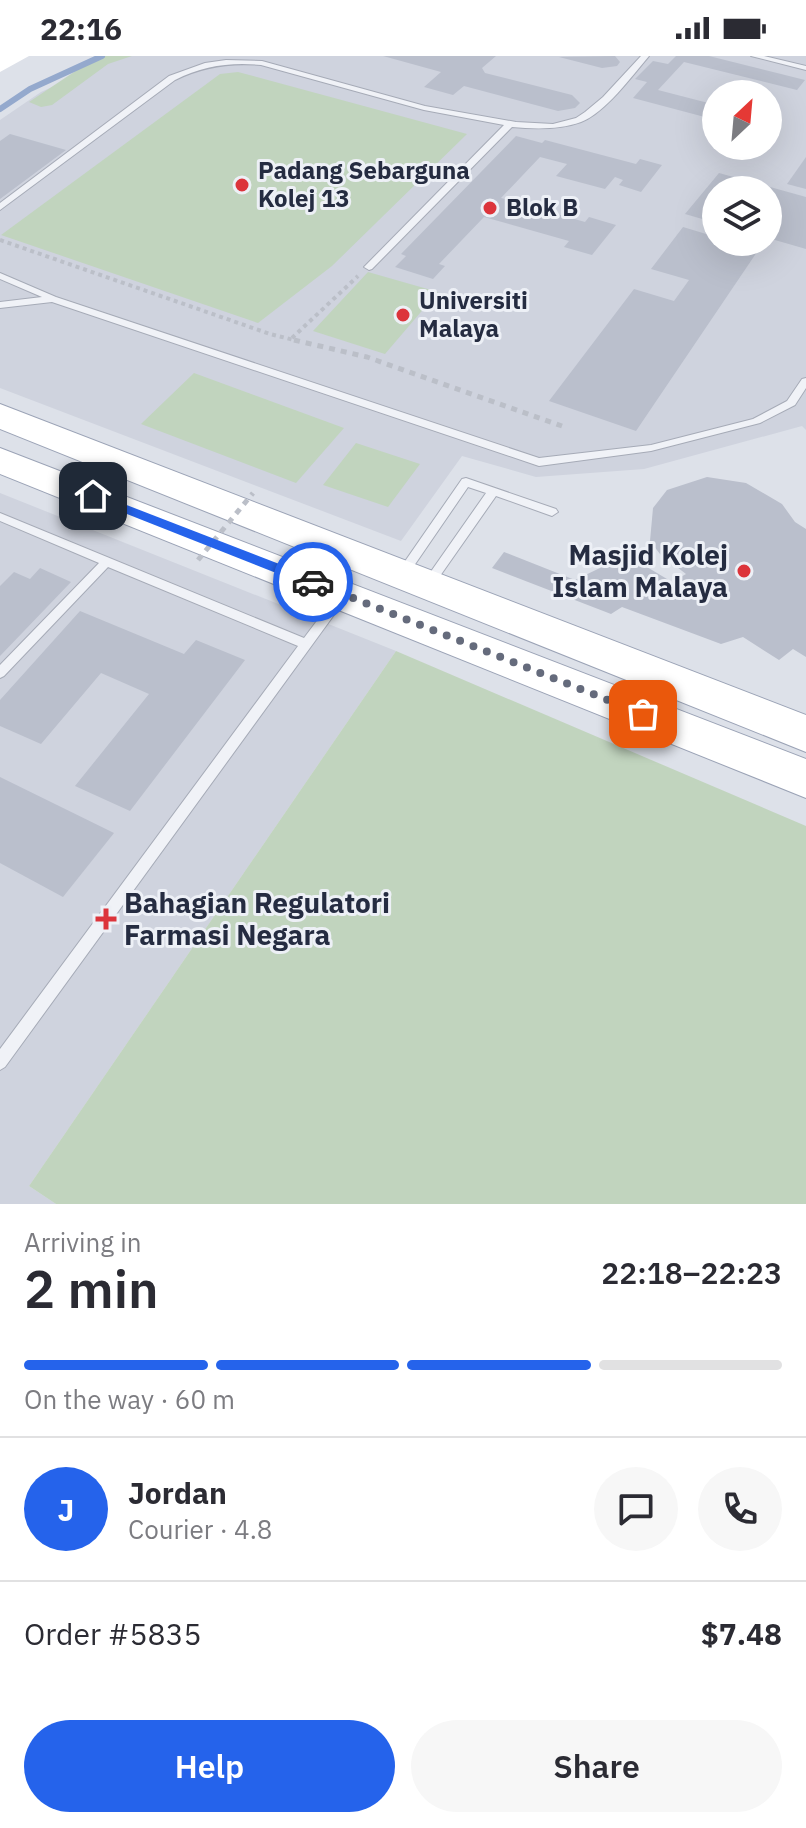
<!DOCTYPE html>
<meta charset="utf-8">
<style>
:root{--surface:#fff;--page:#f7f7f7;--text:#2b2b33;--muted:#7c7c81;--line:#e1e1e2;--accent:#2563eb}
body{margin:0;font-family:"IBM Plex Sans",sans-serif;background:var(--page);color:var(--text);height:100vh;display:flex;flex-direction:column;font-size:30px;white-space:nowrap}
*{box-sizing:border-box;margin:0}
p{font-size:26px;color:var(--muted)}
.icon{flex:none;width:44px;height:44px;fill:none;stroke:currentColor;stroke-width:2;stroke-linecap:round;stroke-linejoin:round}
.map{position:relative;height:1148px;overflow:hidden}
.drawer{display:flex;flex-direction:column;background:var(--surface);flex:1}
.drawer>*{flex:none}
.needle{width:52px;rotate:26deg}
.controls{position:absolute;left:702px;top:24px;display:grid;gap:16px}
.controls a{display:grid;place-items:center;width:80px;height:80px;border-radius:50%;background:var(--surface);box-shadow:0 8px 32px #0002;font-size:40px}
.pin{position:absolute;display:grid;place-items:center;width:68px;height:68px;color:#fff;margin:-34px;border-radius:16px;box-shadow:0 4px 12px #0006}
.courier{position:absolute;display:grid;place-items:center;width:80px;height:80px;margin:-40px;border:6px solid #2563eb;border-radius:50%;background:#fff;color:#222;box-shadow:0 2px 10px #0007}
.headline em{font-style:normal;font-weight:600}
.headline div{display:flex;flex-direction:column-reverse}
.headline{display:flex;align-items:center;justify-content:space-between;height:136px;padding:0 24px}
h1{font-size:52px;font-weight:600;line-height:60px}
.bar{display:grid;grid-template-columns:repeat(4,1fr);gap:12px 8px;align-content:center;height:96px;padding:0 24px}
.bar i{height:10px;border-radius:6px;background:var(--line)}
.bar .active{background:var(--accent)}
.bar p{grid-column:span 4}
.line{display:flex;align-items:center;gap:20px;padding:0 24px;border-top:2px solid var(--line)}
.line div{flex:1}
.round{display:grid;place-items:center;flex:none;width:84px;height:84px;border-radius:42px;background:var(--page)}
.cta{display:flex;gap:16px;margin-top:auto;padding:16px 24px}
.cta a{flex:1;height:92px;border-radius:48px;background:var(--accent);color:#fff;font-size:32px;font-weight:600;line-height:92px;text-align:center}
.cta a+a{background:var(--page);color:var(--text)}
.status{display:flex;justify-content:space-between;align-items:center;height:56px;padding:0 40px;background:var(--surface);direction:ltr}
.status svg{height:22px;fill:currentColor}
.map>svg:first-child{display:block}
.built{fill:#cfd3de;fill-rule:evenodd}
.green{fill:#c1d4be}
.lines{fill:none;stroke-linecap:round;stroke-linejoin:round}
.stream{stroke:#94a9cd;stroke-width:6}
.building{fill:#babfcc}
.lane-casing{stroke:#a6abb7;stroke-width:2}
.primary-casing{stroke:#9ba3b6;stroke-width:2}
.path-far1{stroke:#bbbfc8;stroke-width:4;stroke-dasharray:4 4;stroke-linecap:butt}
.path{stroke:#bbbfc8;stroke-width:5;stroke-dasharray:6 6;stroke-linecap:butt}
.lane{fill:#f0f2f7;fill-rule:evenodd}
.secondary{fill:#fff;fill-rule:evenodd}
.primary{fill:#fff;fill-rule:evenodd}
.path-bridge{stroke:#bbbfc8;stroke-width:5;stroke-dasharray:6 6;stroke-linecap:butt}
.route{fill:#2563eb}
.done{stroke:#656b7c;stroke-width:8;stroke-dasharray:0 14.4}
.poi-dot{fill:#dc343b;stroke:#edf0f6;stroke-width:3}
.labels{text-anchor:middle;stroke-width:6;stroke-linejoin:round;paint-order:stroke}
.far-poi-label{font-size:24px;font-weight:bold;fill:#252c41;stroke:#edf0f6;text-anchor:start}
.poi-label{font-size:28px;font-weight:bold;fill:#252c41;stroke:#edf0f6;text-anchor:end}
</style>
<div class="status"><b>22:16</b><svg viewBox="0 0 49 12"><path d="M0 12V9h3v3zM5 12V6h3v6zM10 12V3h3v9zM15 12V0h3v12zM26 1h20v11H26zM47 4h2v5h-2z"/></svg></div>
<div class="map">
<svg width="806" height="1148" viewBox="0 0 806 1148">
<rect width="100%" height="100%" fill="#dde1e9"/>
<g class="built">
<path d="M121,0H806V374L802,370L644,413L536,421L462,400L401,485L0,332V64L41,36ZM716,38H768V90H716ZM716,134H768V186H716Z"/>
<path d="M0,437L396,595L29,1130L56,1148H0Z"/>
</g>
<g class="green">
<path d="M98,0H132L108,8L52,49L41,51L29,46Z"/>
<path d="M238,16L467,78L332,210L258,267L1,179L220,18Z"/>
<path d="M368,216L438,236L385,298L313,275Z"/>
<path d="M194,317L344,372L296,427L141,368Z"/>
<path d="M356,387L420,408L388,451L323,429Z"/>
<path d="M396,595L806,770V1148H56L29,1130Z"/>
</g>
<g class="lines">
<path class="stream" d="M0,53L30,33L102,0"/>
</g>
<g class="building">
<path d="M383,0H496L482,12L485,17L572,39L580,47L575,52L558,55L464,30L453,39L424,31L441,16Z"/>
<path d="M615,0L620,6L617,10L602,12L559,1Z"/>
<path d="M676,0H709L805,24L797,34L684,6L658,34L716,49V64L633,42L647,26L635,23L653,5L668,8Z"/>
<path d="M10,78L66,94L0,143V85Z"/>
<path d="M516,80L542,87L545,84L636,108L640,103L662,109L641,136L619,129L623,124L615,121L605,133L556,120L567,108L540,101L501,142L585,166L589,161L616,169L592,199L564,191L569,185L484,161L439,208L445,210L433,223L395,211L406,200L401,198Z"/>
<path d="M806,101V133L787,128Z"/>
<path d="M719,117L806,141V193L768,182V134H716V167L685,158Z"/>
<path d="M683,171L716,181V186H734L759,193L636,375L549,345L634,233L674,245L689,224L651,213Z"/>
<path d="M707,421L746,427L782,448L795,466L806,473V601L793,593L779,604L743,581L721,588L622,551L611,558L492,512L504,496L575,524L627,499L672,526L686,518L660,498L650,485L653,452L667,434Z"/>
<path d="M40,512L71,526L0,600V530L14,516L30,523Z"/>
<path d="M80,555L184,598L196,584L245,604L130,755L75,730L149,638L101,617L41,688L0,670V644Z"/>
<path d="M0,721L114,777L63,841L0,807Z"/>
</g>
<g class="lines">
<defs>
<g id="lane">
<path d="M641,0H649C632,20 605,57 581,66C559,74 534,73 512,71L372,213L369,214L364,211L366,209L504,69L424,54L261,9C230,6 203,10 175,24L0,154V147L169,20L205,7L226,4L262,5L425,50L516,66L553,68L576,62L585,56L603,41Z"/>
<path d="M751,0H764L806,10V14Z"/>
<path d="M0,217L56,241L539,402L651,389L753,363L787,345L802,323L806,322V332L795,349L760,367L651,395L539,410L52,246L0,252V246L42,241L0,223Z"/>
<path d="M466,422L556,453L558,456L552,460L496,440L433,530H425L423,527L425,524L486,437L468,431L407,520H399L397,517L399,514L462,423Z"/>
<path d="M0,457L304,582L337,538L341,537L347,541L5,1011L0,1014V993L298,590L108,511L4,620L0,622V609L99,507L0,465Z"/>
</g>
<g id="primary">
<path d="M0,348L806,659V696L0,373Z"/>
<path d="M0,392L806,703V742L0,418Z"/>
</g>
</defs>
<use href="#lane" class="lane-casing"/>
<use href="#primary" class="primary-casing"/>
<g class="path-far1">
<path d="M0,184L270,278L302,286"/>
<path d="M292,282L358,220"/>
</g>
<path class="path" d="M294,284L367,301L562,370"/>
<use href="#lane" class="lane"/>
<path class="secondary" d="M0,0H29L0,16Z"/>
<use href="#primary" class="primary"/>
<path class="path-bridge" d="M198,504L253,437"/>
</g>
<path class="route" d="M93,436L318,523L319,526L309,530L89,443V437Z"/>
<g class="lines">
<path class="done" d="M313,526L643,658"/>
</g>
<g class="poi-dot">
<circle cx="242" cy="129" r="8"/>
<circle cx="490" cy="152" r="8"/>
<circle cx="403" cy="259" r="8"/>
<circle cx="744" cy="515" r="8"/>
<path d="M102 851h8v8h8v8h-8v8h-8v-8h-8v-8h8z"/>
</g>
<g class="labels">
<g class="far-poi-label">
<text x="258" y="123">Padang Sebarguna<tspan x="258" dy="28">Kolej 13</tspan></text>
<text x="506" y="160">Blok B</text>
<text x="419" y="253">Universiti<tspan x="419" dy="28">Malaya</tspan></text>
</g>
<g class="poi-label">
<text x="728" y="509">Masjid Kolej<tspan x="728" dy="32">Islam Malaya</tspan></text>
<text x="124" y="857" text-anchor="start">Bahagian Regulatori<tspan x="124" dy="32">Farmasi Negara</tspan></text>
</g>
</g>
</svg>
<div class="controls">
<a><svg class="needle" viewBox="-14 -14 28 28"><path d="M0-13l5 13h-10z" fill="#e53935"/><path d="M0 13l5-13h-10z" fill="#7c7c81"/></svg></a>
<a><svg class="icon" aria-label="layers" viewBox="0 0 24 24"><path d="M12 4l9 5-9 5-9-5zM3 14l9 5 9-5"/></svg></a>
</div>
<div class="pin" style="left:643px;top:658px;background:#ea580c"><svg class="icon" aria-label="bag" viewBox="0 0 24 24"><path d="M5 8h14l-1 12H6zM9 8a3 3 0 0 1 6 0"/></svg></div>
<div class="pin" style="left:93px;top:440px;background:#1f2937"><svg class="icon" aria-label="home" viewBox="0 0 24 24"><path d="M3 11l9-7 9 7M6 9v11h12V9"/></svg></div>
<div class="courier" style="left:313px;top:526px"><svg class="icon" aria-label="car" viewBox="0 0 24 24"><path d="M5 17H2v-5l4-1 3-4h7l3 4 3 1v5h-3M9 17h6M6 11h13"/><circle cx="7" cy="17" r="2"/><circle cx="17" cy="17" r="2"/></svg></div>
</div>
<section class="drawer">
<div class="headline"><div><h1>2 min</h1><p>Arriving in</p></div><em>22:18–22:23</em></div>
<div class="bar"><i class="active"></i><i class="active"></i><i class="active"></i><i></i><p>On the way · 60 m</p></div>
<div class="line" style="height:144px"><b class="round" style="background:var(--accent);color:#fff">J</b><div><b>Jordan</b><p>Courier · 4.8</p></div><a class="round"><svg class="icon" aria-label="chat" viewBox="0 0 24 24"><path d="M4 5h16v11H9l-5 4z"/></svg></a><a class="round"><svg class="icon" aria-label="phone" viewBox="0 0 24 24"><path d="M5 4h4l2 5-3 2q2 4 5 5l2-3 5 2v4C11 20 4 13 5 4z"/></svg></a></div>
<div class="line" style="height:104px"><div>Order #5835</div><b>$7.48</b></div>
<div class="cta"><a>Help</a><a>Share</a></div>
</section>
